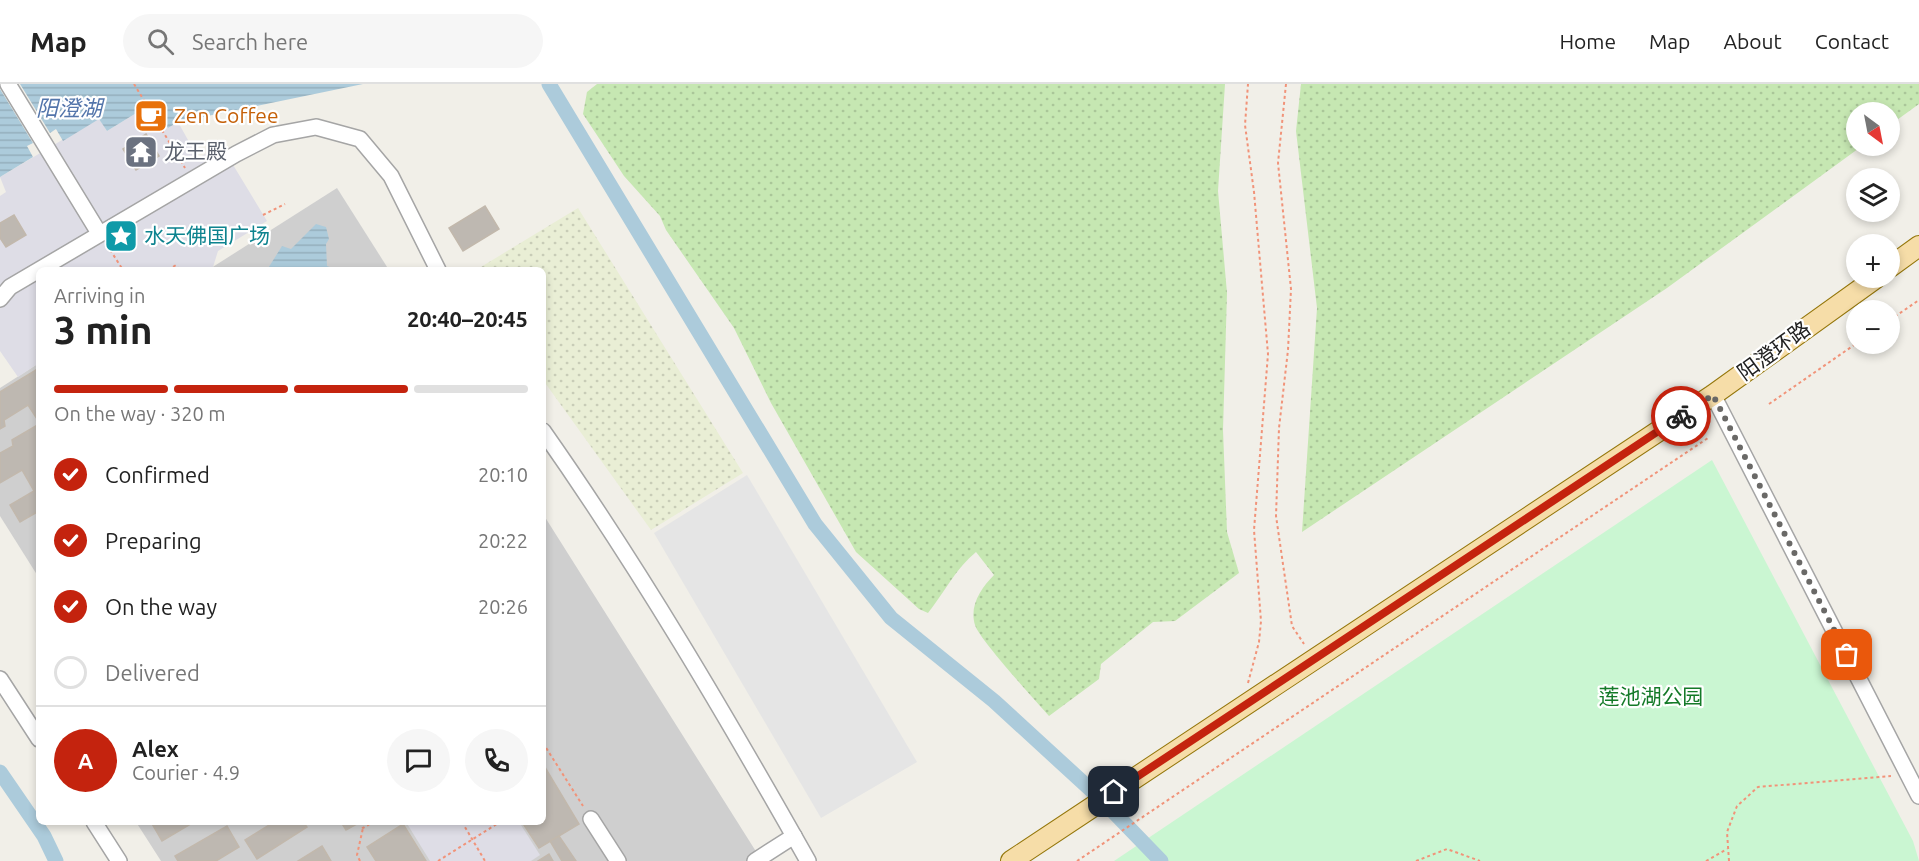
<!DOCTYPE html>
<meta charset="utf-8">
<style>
:root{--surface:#fff;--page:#f6f6f6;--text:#222;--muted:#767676;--line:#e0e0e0;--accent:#c4230e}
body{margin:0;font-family:Ubuntu,"Noto Sans SC",sans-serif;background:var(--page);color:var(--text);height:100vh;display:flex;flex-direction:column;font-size:22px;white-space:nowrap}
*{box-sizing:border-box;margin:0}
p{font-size:20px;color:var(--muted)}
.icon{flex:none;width:33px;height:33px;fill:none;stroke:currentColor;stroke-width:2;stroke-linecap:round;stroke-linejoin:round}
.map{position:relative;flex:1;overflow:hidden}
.drawer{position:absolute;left:36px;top:183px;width:510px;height:558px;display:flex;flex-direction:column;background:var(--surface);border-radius:9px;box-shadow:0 3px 9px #0003}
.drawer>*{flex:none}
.needle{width:39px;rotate:148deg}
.fabs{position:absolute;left:1846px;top:18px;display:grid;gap:12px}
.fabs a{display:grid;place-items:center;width:54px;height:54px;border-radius:50%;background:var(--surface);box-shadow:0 3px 9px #0003;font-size:30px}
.pin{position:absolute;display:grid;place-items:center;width:51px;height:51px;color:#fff;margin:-26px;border-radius:12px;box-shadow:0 3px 9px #0006}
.courier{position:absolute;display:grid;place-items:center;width:60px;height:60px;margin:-30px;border:4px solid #c4230e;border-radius:50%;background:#fff;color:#222;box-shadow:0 2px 8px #0007}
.headline em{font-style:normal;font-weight:600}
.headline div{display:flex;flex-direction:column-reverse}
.headline{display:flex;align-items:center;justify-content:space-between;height:102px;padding:0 18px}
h1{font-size:39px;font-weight:600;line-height:45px}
.bar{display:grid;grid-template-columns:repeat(4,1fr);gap:9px 6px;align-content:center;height:72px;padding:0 18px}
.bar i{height:8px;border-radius:4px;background:var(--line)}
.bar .selected{background:var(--accent)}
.bar p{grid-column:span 4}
.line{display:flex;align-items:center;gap:15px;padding:0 18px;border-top:2px solid var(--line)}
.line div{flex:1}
.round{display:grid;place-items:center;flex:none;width:63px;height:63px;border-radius:32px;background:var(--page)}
ol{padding:0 18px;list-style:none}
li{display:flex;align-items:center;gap:18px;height:66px}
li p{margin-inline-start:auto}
li .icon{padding:6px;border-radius:50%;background:var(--accent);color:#fff;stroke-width:4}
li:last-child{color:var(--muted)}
li i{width:33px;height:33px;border:3px solid var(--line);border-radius:50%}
header{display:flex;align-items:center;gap:36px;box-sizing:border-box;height:84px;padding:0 30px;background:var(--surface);border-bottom:2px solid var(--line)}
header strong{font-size:28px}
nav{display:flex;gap:33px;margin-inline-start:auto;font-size:21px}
.search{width:420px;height:54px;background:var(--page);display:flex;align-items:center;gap:15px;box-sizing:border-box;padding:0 21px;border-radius:33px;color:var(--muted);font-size:22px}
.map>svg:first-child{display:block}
.religious{fill:#cfcfcf}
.farmland{fill:url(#farmland-dots)}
.grass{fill:url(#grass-dots)}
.park{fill:#caf6d2}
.parking{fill:#e5e5e5}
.plaza{fill:#dedde6}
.water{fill:url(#water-rules)}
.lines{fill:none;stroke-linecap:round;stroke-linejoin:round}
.canal{stroke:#accbdb;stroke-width:15}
.building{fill:#beb8b1;stroke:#c2b8ac;stroke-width:1.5}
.minor-casing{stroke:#a5a5a5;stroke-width:18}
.major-casing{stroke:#94760a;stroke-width:22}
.path{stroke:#f19379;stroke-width:2;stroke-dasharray:3 3;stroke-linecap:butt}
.minor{stroke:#fff;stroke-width:15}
.major{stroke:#f6dda8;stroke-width:20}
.done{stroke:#6a6967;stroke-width:6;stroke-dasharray:0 10.8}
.route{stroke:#c4230e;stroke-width:8}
.labels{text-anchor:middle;stroke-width:4.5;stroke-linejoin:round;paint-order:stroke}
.food-label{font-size:21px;fill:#c56008;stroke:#fff;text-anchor:start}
.worship-label{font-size:21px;fill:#5b616d;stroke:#fff;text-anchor:start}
.culture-label{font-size:21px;fill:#0d838f;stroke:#fff;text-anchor:start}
.street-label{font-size:21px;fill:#212121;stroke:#fff}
.park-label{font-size:21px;fill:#147a28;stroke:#fff}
.water-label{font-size:22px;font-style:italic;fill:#5375ab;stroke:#fff}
</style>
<header>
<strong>Map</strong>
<div class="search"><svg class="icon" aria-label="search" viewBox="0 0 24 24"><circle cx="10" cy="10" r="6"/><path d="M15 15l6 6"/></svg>Search here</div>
<nav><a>Home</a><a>Map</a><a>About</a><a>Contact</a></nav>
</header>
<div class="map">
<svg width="1919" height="777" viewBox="0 0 1919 777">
<defs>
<pattern id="farmland-dots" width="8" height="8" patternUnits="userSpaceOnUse" patternTransform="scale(1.5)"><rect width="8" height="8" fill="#e9eed5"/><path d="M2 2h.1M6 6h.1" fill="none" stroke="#c8ccb7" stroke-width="1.8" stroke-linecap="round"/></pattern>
<pattern id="grass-dots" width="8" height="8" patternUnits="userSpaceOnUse" patternTransform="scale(1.5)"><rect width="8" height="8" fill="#c6e7b2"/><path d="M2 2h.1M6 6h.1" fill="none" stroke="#aac699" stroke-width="1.8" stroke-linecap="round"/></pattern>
<pattern id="water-rules" width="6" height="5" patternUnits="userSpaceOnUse" patternTransform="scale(1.5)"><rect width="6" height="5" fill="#accbdb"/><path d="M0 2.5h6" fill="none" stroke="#94aebc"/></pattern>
</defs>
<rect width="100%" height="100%" fill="#f1efe8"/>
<g class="religious">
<path d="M337,104L389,186H208Z"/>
<path d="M39,279V494L0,432V304Z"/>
<path d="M543,430L762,777H161L136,738H543Z"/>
</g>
<path class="farmland" d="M578,124L743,389L651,446L543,296V186H476Z"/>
<g class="grass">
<path d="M597,0H1225L1218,107L1227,209L1223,346L1227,448L1239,489L1175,537L1153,538L1101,580L1099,595L1049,632C1036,617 979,555 975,541C969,522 981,504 994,491L976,468C956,484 944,509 928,529L919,525L856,468L771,319L734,244L666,146L660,132L624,92L583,30L587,8Z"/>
<path d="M1301,0H1919V20L1890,41V28H1857V62H1862L1667,204L1302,448L1317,224L1296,47Z"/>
</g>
<path class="park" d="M1712,376L1913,757L1919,777H1114Z"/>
<path class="parking" d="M747,391L917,678L821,734L654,449Z"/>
<g class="plaza">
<path d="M151,20L168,44L178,38L198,74L221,61L267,137L218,167L213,183L208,186H39V279L18,293L0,267V112L6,108L0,93L99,34L107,47Z"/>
<path d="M406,738H519L540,771L531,777H430Z"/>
</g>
<g class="water">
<path d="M20,0H363L178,38L168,44L151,20L107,47L99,35L63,57L56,45L50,49Z"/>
<path d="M0,5L33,59L27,62L33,73L0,93Z"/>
<path d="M316,140L326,143L329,155L326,160L327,182L338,186H267L282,162L291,165Z"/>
</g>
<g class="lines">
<g class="canal">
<path d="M549,0L815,440L891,534L994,617L1102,716L1161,777"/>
<path d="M0,688L44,752L56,777"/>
</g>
</g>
<g class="building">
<path d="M146,50L159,72L136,86L123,65Z"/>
<path d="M485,122L499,145L463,167L449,144Z"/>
<path d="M14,131L26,151L6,163L0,154V139Z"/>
<path d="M39,284V338L28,321L4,336L5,342L0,345V308Z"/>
<path d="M39,340V427L20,438L10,421L34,407L22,386L0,399V369L13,362L12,356Z"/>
<path d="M543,680L579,740L539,764L522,738H543Z"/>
<path d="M151,738H194L162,757Z"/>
<path d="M274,738H303L307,743L257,775L245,756Z"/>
<path d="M341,738H356L357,740L346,746Z"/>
<path d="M403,740L426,777H376L367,763Z"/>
<path d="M227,742L239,763L216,777H178L175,772Z"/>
<path d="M559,752L576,777H562L550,757Z"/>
<path d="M322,762L331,777H298Z"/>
<path d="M549,770L553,777H538Z"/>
</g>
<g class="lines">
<defs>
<g id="minor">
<path d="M8,0L99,149"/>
<path d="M0,215L10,203L236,70L273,51L316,43L360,55L391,92L438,186"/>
<path d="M1713,311L1919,712"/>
<path d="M543,347C640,485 725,630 808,777"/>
<path d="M0,595L39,655"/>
<path d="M591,735L618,777"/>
<path d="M94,738L119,777"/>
<path d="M755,777L794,752"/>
</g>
<g id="major">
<path d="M1890,183L1919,162"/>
<path d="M1102,716L1713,311L1876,194"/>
<path d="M1011,777L1112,710"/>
</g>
</defs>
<use href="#minor" class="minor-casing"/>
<use href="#major" class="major-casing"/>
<g class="path">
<path d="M134,0L185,84"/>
<path d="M1286,0L1278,79L1291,205L1288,266L1279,344L1276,432L1292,542L1304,560"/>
<path d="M263,131L285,120"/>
<path d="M107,161L123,186"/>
<path d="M168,186L176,181L179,186"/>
<path d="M1890,236L1919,216"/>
<path d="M1769,320L1857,259"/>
<path d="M1248,599L1259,558L1261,537L1254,446L1268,270L1254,108L1245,41L1248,0"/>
<path d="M543,659L583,722"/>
<path d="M359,738L363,744L373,738"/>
<path d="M462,738L485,777"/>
<path d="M360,777L357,771L363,744"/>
<path d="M438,777L500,738"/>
<path d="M1077,777L1708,354"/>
<path d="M1416,777L1447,765L1480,777"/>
<path d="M1706,777L1727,765"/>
<path d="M1729,777L1727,748L1737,722L1758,703L1891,692"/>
</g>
<use href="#minor" class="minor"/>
<use href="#major" class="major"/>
</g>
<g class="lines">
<path class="done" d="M1681,332L1713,311L1847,571"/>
<path class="route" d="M1114,708L1681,332"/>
</g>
<defs>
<symbol id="cafe-square" viewBox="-11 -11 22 22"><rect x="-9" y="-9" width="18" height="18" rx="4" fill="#e8710a" stroke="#fff"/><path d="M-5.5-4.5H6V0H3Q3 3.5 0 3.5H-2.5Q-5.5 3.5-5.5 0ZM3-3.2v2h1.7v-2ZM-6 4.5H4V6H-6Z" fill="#fff"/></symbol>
<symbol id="temple-square" viewBox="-11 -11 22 22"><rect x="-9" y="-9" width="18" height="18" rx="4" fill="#6b7280" stroke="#fff"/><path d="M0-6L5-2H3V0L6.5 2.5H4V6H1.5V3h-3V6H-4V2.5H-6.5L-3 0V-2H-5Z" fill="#fff"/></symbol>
<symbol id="sight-square" viewBox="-11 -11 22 22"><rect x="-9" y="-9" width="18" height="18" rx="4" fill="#0f9aa8" stroke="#fff"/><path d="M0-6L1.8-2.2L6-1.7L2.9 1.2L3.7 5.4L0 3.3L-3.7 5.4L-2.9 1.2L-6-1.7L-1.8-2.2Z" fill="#fff"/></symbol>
</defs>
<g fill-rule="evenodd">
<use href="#cafe-square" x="132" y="13" width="38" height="38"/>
<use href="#temple-square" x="122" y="49" width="38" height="38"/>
<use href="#sight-square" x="102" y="133" width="38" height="38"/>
</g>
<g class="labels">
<g class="food-label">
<text x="174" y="39">Zen Coffee</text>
</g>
<g class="worship-label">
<text x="164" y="75">龙王殿</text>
</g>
<g class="culture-label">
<text x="144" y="159">水天佛国广场</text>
</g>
<g class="street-label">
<text transform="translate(1774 267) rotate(-36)" y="7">阳澄环路</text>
</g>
<g class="park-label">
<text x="1651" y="620">莲池湖公园</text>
</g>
<g class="water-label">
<text x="69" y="32">阳澄湖</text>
</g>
</g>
</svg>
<div class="fabs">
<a><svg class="needle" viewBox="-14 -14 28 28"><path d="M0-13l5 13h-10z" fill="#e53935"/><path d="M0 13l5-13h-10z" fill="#767676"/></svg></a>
<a><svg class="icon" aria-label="layers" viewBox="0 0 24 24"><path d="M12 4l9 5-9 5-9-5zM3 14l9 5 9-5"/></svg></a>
<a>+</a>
<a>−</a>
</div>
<div class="pin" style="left:1847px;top:571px;background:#ea580c"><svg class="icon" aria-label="bag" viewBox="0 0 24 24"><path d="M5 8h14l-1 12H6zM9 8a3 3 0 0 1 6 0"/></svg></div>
<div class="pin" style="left:1114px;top:708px;background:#1f2937"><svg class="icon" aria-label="home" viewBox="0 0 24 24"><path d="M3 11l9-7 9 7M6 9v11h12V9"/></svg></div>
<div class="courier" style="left:1681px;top:332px"><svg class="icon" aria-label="bike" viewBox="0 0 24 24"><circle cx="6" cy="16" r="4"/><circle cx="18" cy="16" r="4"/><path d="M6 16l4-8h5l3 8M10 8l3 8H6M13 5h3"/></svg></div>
<section class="drawer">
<div class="headline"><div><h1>3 min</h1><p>Arriving in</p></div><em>20:40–20:45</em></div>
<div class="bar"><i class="selected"></i><i class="selected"></i><i class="selected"></i><i></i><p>On the way · 320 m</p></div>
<ol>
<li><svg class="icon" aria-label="check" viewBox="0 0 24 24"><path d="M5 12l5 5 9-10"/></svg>Confirmed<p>20:10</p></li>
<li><svg class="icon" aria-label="check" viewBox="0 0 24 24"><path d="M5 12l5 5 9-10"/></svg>Preparing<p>20:22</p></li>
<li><svg class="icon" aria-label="check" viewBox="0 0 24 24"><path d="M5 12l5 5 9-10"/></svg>On the way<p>20:26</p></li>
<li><i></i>Delivered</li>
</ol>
<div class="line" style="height:108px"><b class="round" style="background:var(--accent);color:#fff">A</b><div><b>Alex</b><p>Courier · 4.9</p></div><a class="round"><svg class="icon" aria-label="chat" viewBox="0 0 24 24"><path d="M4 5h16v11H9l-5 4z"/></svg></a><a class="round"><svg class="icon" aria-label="phone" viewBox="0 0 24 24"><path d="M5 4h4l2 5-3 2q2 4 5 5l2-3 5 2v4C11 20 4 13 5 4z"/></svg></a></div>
</section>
</div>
